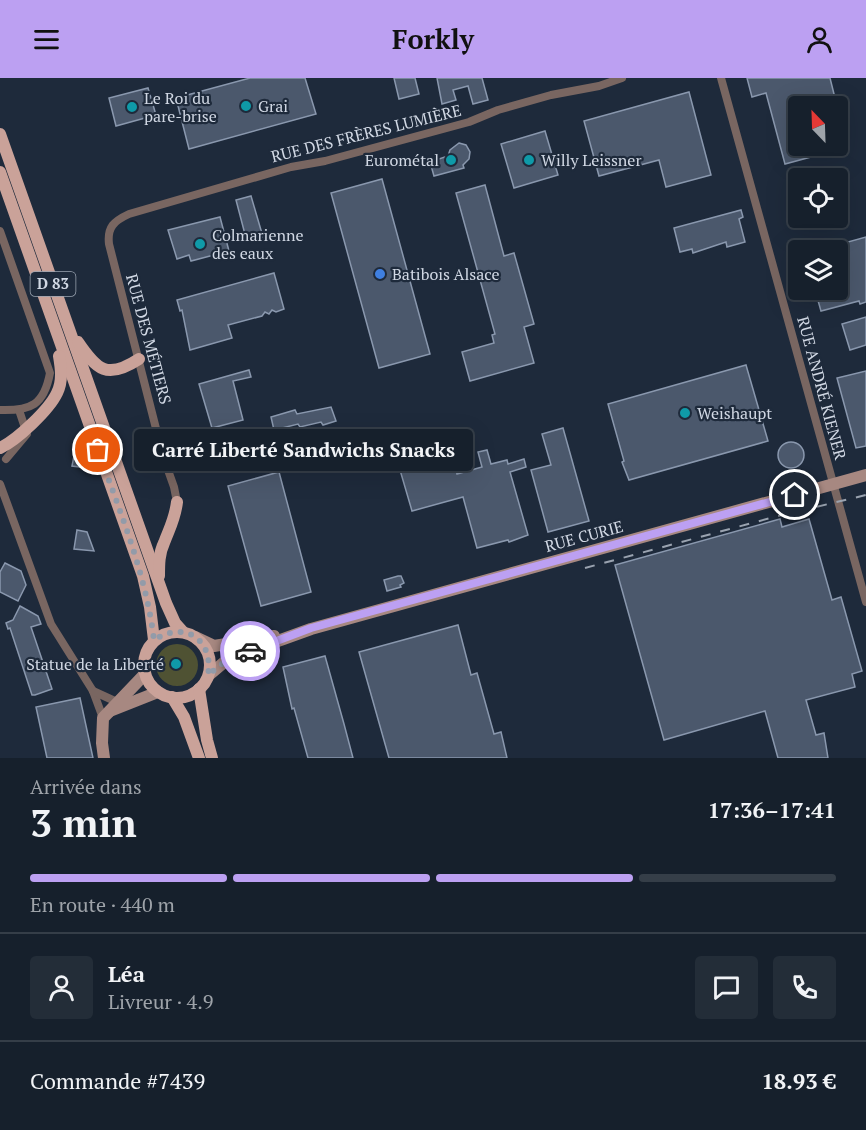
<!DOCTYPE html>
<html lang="fr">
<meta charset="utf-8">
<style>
:root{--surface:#16202c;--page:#232d38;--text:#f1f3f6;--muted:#9ea3a9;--line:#353e48;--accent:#bca0f2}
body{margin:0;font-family:"PT Serif",serif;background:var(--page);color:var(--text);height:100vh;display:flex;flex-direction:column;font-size:22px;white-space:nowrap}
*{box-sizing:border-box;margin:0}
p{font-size:20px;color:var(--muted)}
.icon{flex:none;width:33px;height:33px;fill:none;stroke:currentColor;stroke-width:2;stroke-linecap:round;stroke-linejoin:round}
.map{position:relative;height:680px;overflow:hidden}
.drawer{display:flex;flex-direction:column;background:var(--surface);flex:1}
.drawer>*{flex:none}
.needle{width:39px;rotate:337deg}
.controls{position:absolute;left:788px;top:18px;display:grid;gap:12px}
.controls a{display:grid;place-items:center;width:60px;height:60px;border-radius:6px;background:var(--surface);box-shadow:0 6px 24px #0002,0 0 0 2px var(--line);font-size:30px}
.pin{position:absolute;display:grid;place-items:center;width:51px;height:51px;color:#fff;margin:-26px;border:3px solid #fff;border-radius:50%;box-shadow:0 2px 6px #0007}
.courier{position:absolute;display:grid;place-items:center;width:60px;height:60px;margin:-30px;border:4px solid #bca0f2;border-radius:50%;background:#fff;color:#222;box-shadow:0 2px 8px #0007}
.bubble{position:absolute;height:42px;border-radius:6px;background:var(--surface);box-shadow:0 6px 24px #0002,0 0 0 2px var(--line);font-size:20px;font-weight:800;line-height:42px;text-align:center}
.headline em{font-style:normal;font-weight:800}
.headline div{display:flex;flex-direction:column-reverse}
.headline{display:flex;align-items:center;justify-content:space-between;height:102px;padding:0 30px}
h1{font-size:39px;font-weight:800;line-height:45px}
.bar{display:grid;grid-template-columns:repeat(4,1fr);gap:9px 6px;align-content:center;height:72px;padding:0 30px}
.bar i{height:8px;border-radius:4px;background:var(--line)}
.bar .active{background:var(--accent)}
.bar p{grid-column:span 4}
.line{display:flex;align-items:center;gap:15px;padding:0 30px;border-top:2px solid var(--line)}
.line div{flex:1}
.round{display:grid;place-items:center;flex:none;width:63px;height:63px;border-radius:6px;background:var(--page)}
header{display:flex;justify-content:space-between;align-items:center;height:78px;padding:0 30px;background:var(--accent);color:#111;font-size:27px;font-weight:800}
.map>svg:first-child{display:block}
.green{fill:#4f5233}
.building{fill:#4b586c;stroke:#8a98ae;stroke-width:1.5}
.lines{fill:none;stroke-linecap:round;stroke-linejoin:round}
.street{stroke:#796661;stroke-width:8}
.secondary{stroke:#a78881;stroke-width:12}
.primary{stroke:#caa299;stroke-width:12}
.rail{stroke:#9aa3b0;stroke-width:2;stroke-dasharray:10 10;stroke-linecap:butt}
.done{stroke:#929ba9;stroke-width:6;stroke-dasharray:0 10.8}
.route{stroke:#bca0f2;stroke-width:8}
.culture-dot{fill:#0f9aa8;stroke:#1e2a3b;stroke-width:2}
.shop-dot{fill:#3f7fe0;stroke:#1e2a3b;stroke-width:2}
.labels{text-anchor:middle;stroke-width:4.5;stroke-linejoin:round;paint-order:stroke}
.shield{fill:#1e2a3b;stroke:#9ba4b1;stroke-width:1.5}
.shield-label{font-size:15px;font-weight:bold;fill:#d1d8e4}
.poi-label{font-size:16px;fill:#d1d8e4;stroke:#1e2a3b;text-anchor:start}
.street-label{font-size:16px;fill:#d1d8e4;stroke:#1e2a3b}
</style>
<header><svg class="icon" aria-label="menu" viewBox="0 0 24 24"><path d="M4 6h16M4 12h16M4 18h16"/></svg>Forkly<svg class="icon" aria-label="person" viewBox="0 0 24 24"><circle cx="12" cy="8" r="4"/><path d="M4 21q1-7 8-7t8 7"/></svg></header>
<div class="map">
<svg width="866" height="680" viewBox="0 0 866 680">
<rect width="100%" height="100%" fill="#1e2a3b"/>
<circle class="green" cx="177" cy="587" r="21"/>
<g class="building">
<path d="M250,0H305L316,36L189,71L176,20Z"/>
<path d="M394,0H415L419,16L399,21Z"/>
<path d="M437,0H482L488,22L473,26L468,8L453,12L456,22L442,26Z"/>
<path d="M747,0H830L837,28H798V68H837V35H839L848,69L785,86L766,15L752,19Z"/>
<path d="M148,10L156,37L116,48L109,20Z"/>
<path d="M689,14L711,97L666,109L659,82L599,98L584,43Z"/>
<path d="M545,53L558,97L514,110L501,66Z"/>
<path d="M459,65L466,67L470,74L469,81L463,87L464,90L434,98L430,84L448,78L450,72Z"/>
<path d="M382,101L430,276L379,290L331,115Z"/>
<path d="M485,107L504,178L514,175L534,246L524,249L534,285L470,303L462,274L494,265L492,257L495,256L456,115Z"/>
<path d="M251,118L263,159L247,164L236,122Z"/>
<path d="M741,132L743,139L739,141L745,164L727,169L726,164L693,175L692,171L680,174L674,150Z"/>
<path d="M220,139L229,173L191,183L189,177L177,181L168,152Z"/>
<path d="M866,159V224L860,226L859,223L821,233L815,212H837V167Z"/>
<path d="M274,195L284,231L276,234L272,232L269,236L265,234L262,238L228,247L232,260L190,272L182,232L180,233L177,222Z"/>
<path d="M866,239V267L850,272L842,246Z"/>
<path d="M746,287L768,363L629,402L622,384L624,383L608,326Z"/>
<path d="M249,292L251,299L233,303L243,342L212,350L199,306Z"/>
<path d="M866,293V368L856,370L837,300Z"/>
<path d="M331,329L336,343L323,347L321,344L300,349L298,346L274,352L271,339L295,332L297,336Z"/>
<path d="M563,350L589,443L548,454L531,392L551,387L542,356Z"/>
<path d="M445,353L457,396L482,389L478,374L487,372L491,386L507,382L508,386L524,381L526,389L510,394L528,457L509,464L508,462L477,470L463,419L412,433L393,368Z"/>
<path d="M241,361L243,368L248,366L251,376L236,384L215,387L211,370Z"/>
<circle cx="791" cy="377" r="13"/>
<path d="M75,373L89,376L87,390L72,388Z"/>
<path d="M279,394L311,514L261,528L228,408Z"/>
<path d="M780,441L782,449L809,441L832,522L841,519L862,593L852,596L855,609L806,622L816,657L824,655L828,680H778L765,633L664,662L615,487Z"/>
<path d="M77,452L87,454L94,473L74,471Z"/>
<path d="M5,485L21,493L26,507L18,523L0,514V494Z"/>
<path d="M398,498H401L404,505L400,507L401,509L387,513L384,502Z"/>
<path d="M20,528L38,538L41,546L31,549L52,611L35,617H32L10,550L8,551L6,545L13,542Z"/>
<path d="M458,547L471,597L477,595L494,656L501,654L507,680H389L359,574Z"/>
<path d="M325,578L344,646L353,680H308L294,630L292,631L283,589Z"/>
<path d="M80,620L93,680H47L36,629Z"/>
</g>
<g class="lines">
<g class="street">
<path d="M721,0L866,524"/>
<path d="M0,153L50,295C44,327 31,333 0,332"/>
<path d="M6,381L27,356L19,332"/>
<path d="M0,406L51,546L93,613L103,640"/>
<path d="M177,424L174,409L163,378L109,166C107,149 114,143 129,136L291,89L325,83L469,44L498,32L551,17L599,8L622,0"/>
<path d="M93,613L117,624"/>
</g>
<g class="secondary">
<path d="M195,559L214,568L274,558"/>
<path d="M209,597L228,581L311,551L866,397"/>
<path d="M110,633L158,614"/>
<path d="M104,680L102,665L103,640L145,596"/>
</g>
<g class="primary">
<path d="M0,56L166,525L175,545L183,554"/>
<path d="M0,94L143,498L150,529L154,562"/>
<path d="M78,264C97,292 107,302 139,281"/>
<path d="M0,370C17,362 49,332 57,315C63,303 61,290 59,278"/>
<path d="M159,498C159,487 159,475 164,465C170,449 175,441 177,424"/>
<circle cx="177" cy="587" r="33"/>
<path d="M199,611L207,662L212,680"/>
<path d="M172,619L184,639L199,680"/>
</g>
<path class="rail" d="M585,490L778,438L866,417"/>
</g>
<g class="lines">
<path class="done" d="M98,372C120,434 146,496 154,562C184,542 214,561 208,597L228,581L250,573"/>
<path class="route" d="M250,573L311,550L795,417"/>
</g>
<g class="culture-dot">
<circle cx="246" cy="28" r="6"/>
<circle cx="132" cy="29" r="6"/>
<circle cx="451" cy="82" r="6"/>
<circle cx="529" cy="82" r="6"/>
<circle cx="200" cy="166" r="6"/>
<circle cx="685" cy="335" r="6"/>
<circle cx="176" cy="586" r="6"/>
</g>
<circle class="shop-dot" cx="380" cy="196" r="6"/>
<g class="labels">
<rect class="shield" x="30.5" y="194" width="45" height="24" rx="4.5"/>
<g class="shield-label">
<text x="53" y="211">D 83</text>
</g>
<g class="poi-label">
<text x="144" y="26">Le Roi du<tspan x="144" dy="18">pare-brise</tspan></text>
<text x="258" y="34">Grai</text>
<text x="439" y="88" text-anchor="end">Eurométal</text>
<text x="541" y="88">Willy Leissner</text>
<text x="212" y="163">Colmarienne<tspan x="212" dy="18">des eaux</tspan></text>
<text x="392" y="202">Batibois Alsace</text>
<text x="697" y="341">Weishaupt</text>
<text x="164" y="592" text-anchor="end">Statue de la Liberté</text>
</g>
<g class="street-label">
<text transform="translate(366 55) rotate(-14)" y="6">RUE DES FRÈRES LUMIÈRE</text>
<text transform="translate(149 261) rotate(75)" y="6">RUE DES MÉTIERS</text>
<text transform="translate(822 310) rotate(75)" y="6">RUE ANDRÉ KIENER</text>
<text transform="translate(584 458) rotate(-15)" y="6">RUE CURIE</text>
</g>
</g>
</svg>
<div class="controls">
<a><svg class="needle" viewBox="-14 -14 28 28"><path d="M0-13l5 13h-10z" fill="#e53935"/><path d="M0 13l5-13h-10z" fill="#9ea3a9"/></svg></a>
<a><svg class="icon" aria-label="locate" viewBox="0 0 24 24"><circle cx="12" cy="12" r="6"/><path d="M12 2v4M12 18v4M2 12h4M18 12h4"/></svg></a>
<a><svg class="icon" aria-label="layers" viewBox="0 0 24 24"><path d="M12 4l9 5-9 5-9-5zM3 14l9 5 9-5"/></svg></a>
</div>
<div class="pin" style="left:98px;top:372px;background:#ea580c"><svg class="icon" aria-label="bag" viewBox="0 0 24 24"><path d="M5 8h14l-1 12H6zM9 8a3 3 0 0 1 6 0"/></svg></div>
<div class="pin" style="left:795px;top:417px;background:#1f2937"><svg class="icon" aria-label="home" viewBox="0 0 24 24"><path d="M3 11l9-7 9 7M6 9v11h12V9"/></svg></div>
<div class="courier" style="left:250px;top:573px"><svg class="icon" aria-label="car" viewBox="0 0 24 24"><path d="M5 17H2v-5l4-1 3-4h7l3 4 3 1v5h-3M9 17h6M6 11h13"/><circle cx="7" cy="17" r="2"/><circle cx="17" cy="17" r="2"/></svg></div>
<div class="bubble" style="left:134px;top:351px;width:339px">Carré Liberté Sandwichs Snacks</div>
</div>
<section class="drawer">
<div class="headline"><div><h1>3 min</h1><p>Arrivée dans</p></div><em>17:36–17:41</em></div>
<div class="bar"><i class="active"></i><i class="active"></i><i class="active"></i><i></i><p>En route · 440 m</p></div>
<div class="line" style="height:108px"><a class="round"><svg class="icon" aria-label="person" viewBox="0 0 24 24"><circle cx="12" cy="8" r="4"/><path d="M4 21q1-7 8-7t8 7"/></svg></a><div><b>Léa</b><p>Livreur · 4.9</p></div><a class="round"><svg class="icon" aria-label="chat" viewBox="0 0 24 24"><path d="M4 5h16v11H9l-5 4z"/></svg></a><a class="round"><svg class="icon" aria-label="phone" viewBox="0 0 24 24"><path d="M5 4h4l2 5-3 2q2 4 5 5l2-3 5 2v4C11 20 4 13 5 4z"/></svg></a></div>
<div class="line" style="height:78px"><div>Commande #7439</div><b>18.93 €</b></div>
</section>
